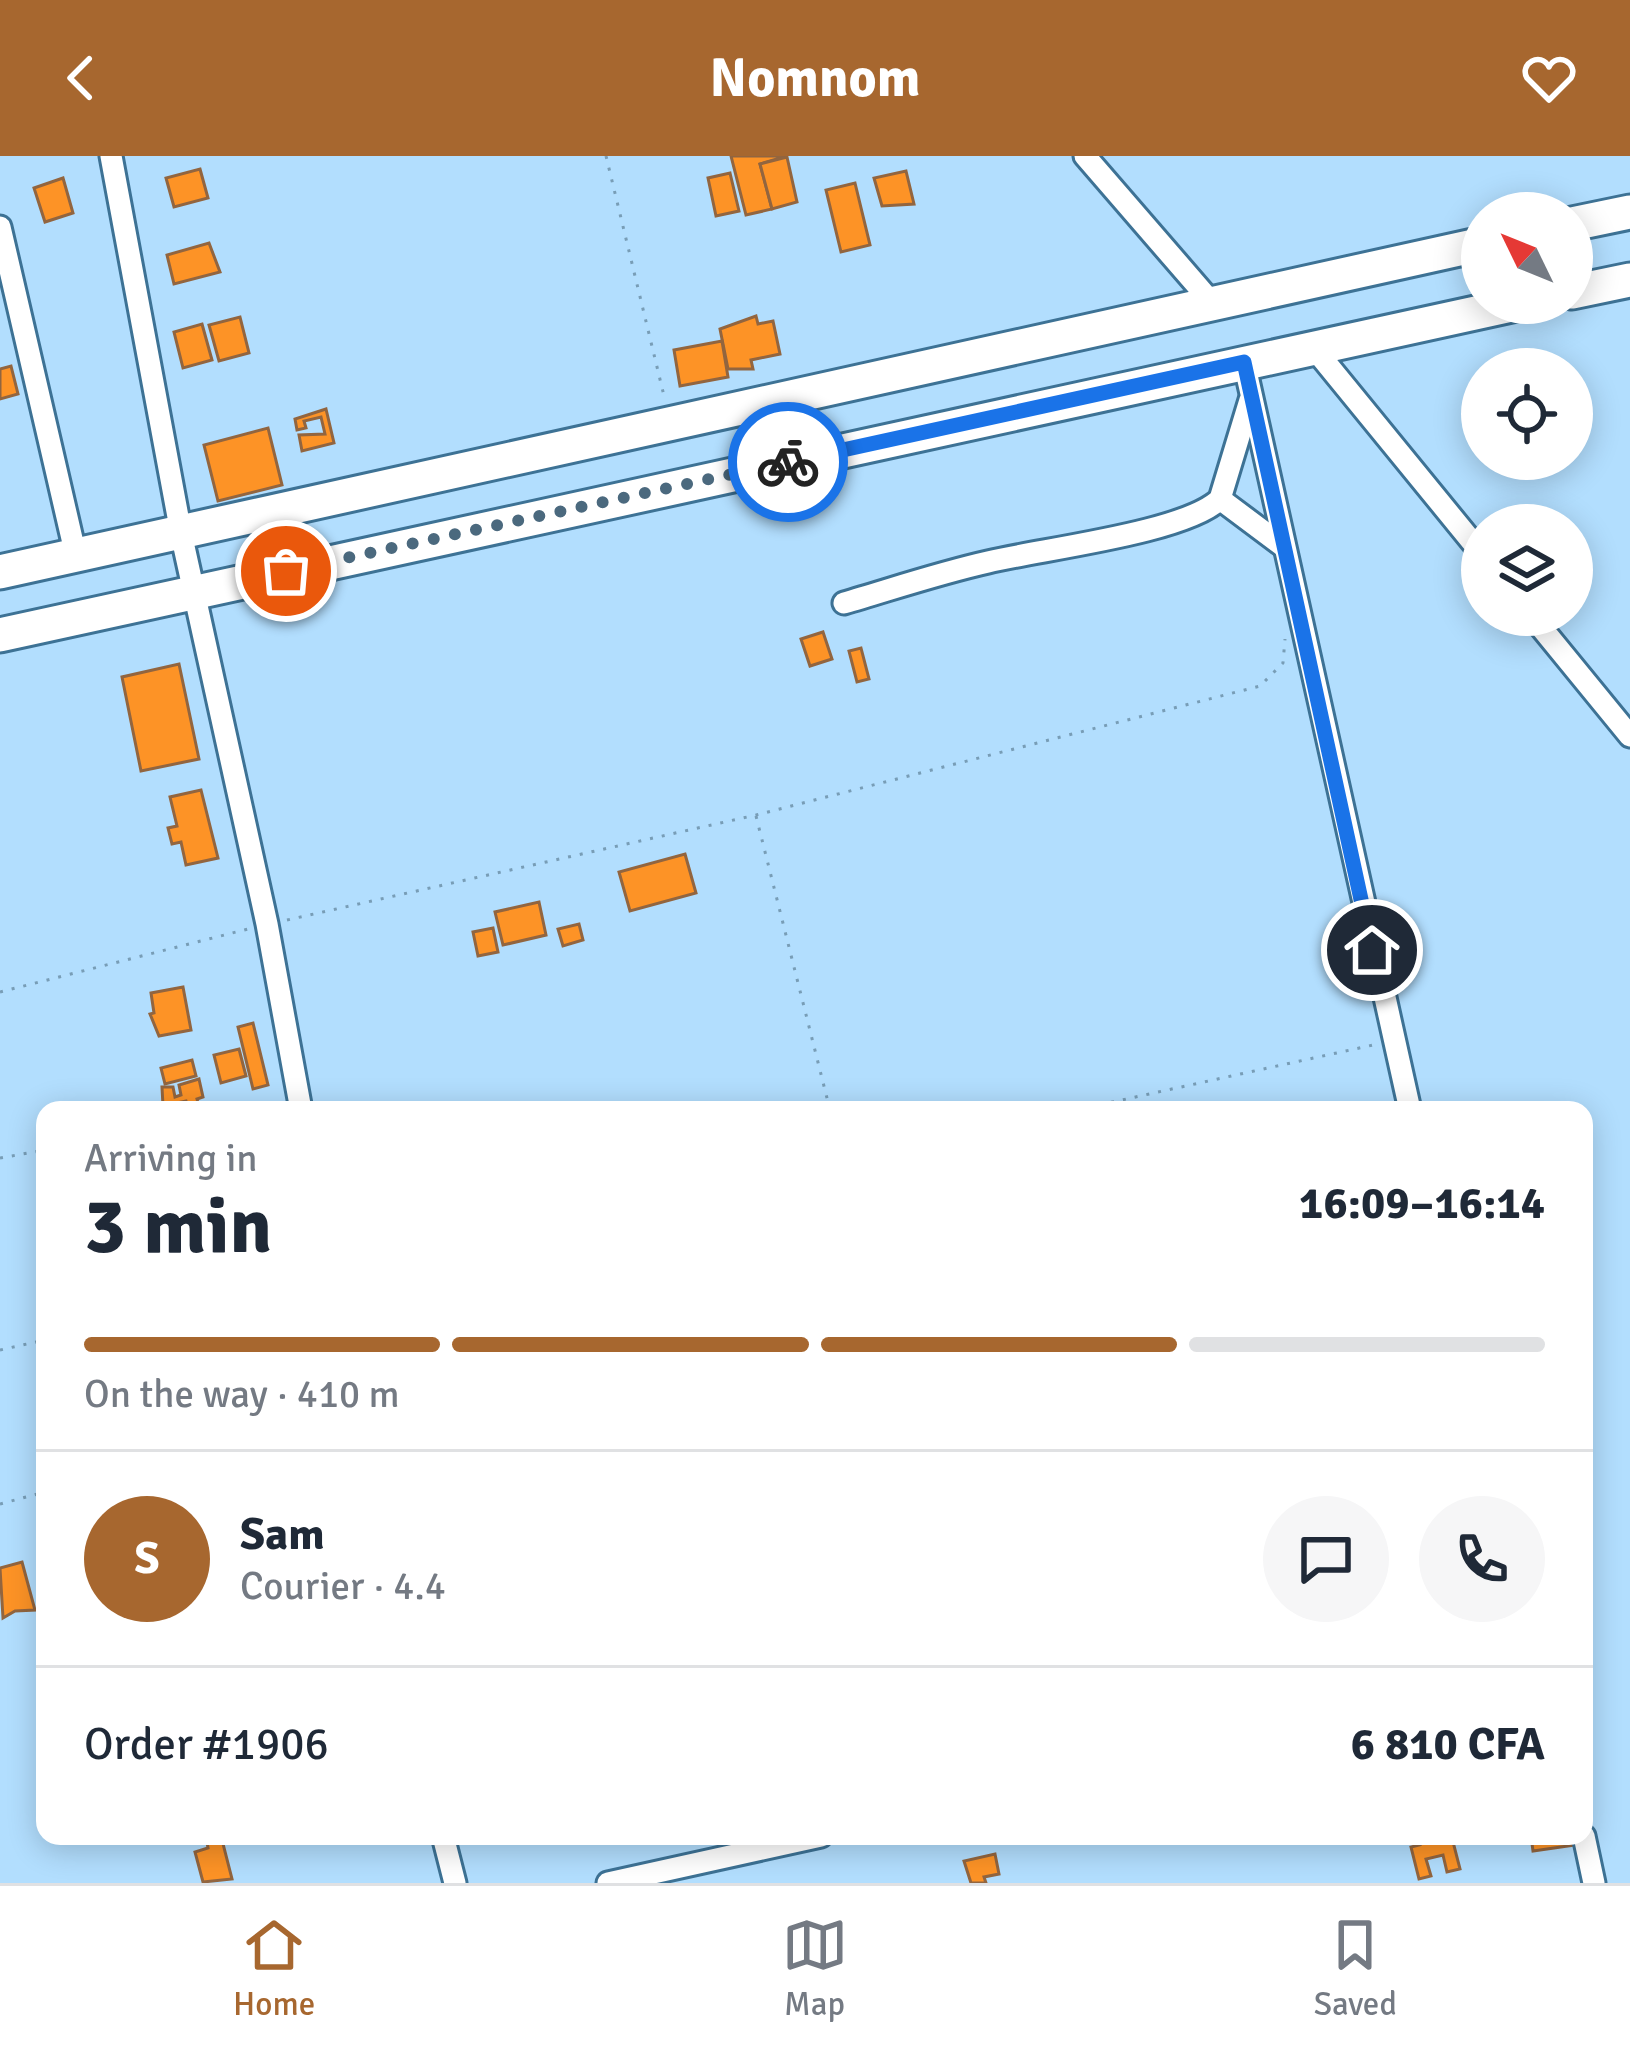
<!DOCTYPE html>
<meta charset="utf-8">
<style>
:root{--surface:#fff;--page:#f6f6f7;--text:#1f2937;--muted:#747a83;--line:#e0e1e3;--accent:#a7672f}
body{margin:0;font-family:Signika,sans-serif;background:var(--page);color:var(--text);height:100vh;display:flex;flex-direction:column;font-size:45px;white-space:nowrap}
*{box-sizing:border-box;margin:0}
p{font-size:39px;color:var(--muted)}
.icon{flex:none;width:66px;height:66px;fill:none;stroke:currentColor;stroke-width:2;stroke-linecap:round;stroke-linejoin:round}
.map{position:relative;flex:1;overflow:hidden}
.details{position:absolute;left:36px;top:945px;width:1557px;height:744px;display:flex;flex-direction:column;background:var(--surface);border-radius:24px;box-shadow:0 6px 30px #0003}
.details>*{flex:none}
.needle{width:78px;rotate:313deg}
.fabs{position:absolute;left:1461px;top:36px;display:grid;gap:24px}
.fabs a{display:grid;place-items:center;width:132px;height:132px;border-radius:50%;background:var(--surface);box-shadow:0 6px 30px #0003;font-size:60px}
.pin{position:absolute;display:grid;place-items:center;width:102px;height:102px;color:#fff;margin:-51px;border:6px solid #fff;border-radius:50%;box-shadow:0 3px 12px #0007}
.courier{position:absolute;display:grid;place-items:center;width:120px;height:120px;margin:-60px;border:9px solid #1a73e8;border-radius:50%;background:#fff;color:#222;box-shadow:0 3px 15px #0007}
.head em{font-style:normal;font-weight:800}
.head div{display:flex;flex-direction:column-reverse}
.head{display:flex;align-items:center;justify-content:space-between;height:204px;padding:0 48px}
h1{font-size:78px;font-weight:800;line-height:90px}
.bar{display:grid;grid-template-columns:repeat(4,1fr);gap:18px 12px;align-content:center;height:144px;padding:0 48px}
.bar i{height:15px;border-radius:9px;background:var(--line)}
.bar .selected{background:var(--accent)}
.bar p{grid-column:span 4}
.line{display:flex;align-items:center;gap:30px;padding:0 48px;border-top:3px solid var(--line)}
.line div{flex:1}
.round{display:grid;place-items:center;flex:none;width:126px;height:126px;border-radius:63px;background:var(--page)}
header{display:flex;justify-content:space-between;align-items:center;height:156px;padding:0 48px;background:var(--accent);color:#fff;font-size:54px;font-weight:800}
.menu{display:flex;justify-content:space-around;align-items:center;height:168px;border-top:3px solid var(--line);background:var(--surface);font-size:33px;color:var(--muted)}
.menu a{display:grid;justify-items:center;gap:6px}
.menu .selected{color:var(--accent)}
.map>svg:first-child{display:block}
.building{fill:#fd9326;stroke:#92653f;stroke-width:3}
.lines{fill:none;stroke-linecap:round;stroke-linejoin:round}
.minor-casing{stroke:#3d7295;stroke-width:27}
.trunk-casing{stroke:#3d7295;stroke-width:39}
.path{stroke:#789db6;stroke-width:3;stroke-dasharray:3 9;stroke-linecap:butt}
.minor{stroke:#fff;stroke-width:21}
.trunk{stroke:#fff;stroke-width:33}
.done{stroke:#4b697e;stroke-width:12;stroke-dasharray:0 21.6}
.route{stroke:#1a73e8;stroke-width:15}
</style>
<header><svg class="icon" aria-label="back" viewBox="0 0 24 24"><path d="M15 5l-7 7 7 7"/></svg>Nomnom<svg class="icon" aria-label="heart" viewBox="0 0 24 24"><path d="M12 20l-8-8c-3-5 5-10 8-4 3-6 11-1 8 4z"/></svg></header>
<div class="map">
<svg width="1630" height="1727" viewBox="0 0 1630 1727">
<rect width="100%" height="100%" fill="#b2defe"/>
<g class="building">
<path d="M731,0H787L760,8L772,53L746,59Z"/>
<path d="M787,1L797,46L772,53L760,8Z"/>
<path d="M200,13L208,42L174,51L166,22Z"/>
<path d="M906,15L914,48L882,50L874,22Z"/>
<path d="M730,17L739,55L716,60L708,22Z"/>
<path d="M63,22L73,57L45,66L34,32Z"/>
<path d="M855,27L870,89L841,96L826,34Z"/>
<path d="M209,87L220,116L174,128L167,99Z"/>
<path d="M756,160L758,168L773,165L780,198L751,204L753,213H728L720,173Z"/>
<path d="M240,161L249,197L219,205L209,169Z"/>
<path d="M202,168L212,204L183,212L174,176Z"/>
<path d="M722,185L728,221L680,230L674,194Z"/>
<path d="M11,210L18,238L0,243V213Z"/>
<path d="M326,253L334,287L302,295L299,279L325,278L321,261L304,265L306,272L297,274L295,263Z"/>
<path d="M268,272L282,329L218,345L204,289Z"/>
<path d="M823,476L832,503L810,510L801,483Z"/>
<path d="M861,492L869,523L857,526L849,495Z"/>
<path d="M179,508L199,603L141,615L122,521Z"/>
<path d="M201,634L218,702L186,709L181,686L172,688L168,672L177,670L170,641Z"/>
<path d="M685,698L696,737L630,755L619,716Z"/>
<path d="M539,746L546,779L503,789L495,756Z"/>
<path d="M579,768L583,784L563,790L558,773Z"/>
<path d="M493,772L498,796L478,800L473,776Z"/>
<path d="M183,831L191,874L159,880L150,858L154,857L151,837Z"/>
<path d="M253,867L268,929L253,933L238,871Z"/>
<path d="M239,893L246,920L221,927L214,899Z"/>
<path d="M192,904L196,920L165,928L161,912Z"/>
<path d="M199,923L203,941L197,943L199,950L188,952L186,945L163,950L162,931H173L175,941L181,939L179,929Z"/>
<path d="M22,1406L35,1454L15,1455L3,1462L0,1412Z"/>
<path d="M206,1680H221L232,1723L203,1726L195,1696L208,1692Z"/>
<path d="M1409,1680L1452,1682L1460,1713L1447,1716L1443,1699L1426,1703L1431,1720L1419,1723L1411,1691L1419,1689Z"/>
<path d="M1531,1680H1574L1575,1689L1533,1695Z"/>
<path d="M995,1698L999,1718L984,1721L986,1727H971L964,1705Z"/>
</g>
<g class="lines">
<defs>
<g id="minor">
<path d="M111,0L181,377L267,768L301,954"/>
<path d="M1085,0L1213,148"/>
<path d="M0,71L76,400"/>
<path d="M1313,191L1482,398"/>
<path d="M1244,206L1410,954"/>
<path d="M1220,343L1283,390"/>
<path d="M844,447C892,433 939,417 988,406C1041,393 1185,377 1220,343L1250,244"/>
<path d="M1531,459L1630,580"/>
<path d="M443,1680L455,1727"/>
<path d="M1584,1680L1594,1727"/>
<path d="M608,1727L821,1680"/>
</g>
<g id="trunk">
<path d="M1572,68L1630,56"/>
<path d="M1572,136L1630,124"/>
<path d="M0,416L1482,88"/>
<path d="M0,479L1521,147"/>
</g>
</defs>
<use href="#minor" class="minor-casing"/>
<use href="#trunk" class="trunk-casing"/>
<g class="path">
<path d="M606,0L665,244"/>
<path d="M756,660L830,954"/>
<path d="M287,764L756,659L1260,530L1283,507L1285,483"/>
<path d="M0,836L248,773"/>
<path d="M251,954H269"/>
<path d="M1076,954L1373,889"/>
<path d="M0,1002L45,994"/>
<path d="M0,1194L45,1184"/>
<path d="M0,1348L45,1336"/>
</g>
<use href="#minor" class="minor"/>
<use href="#trunk" class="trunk"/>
</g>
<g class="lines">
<path class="done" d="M286,415L788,306"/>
<path class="route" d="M788,306L1244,206L1372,794"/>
</g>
</svg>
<div class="fabs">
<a><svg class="needle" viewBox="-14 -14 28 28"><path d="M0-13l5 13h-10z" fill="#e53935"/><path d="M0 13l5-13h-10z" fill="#747a83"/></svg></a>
<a><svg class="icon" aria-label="locate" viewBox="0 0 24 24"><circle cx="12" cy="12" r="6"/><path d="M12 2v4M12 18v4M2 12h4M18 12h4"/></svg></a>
<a><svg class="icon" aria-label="layers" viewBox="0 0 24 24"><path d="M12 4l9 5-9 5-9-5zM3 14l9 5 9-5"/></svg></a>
</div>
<div class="pin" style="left:286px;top:415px;background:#ea580c"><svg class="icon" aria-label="bag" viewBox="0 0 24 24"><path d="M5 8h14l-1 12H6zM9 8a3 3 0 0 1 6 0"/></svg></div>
<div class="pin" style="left:1372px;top:794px;background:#1f2937"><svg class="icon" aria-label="home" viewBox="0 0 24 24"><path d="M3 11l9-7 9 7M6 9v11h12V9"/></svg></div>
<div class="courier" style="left:788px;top:306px"><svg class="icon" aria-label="bike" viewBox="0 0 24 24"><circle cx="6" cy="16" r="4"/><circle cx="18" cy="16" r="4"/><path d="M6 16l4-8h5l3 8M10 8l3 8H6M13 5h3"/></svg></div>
<section class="details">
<div class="head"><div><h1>3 min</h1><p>Arriving in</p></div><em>16:09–16:14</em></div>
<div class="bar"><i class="selected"></i><i class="selected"></i><i class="selected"></i><i></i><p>On the way · 410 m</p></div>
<div class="line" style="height:216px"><b class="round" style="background:var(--accent);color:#fff">S</b><div><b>Sam</b><p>Courier · 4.4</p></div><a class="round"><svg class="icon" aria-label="chat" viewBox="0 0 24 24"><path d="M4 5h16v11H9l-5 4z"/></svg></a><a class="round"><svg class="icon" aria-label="phone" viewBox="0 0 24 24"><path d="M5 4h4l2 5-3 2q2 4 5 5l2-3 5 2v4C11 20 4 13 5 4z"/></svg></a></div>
<div class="line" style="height:156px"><div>Order #1906</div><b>6 810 CFA</b></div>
</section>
</div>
<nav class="menu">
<a class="selected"><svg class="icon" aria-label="home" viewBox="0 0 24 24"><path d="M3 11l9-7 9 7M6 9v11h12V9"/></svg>Home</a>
<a><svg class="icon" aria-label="map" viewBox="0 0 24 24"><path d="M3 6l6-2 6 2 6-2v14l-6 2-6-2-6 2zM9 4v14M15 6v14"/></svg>Map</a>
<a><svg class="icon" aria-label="saved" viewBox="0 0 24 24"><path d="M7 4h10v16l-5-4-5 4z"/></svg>Saved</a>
</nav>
